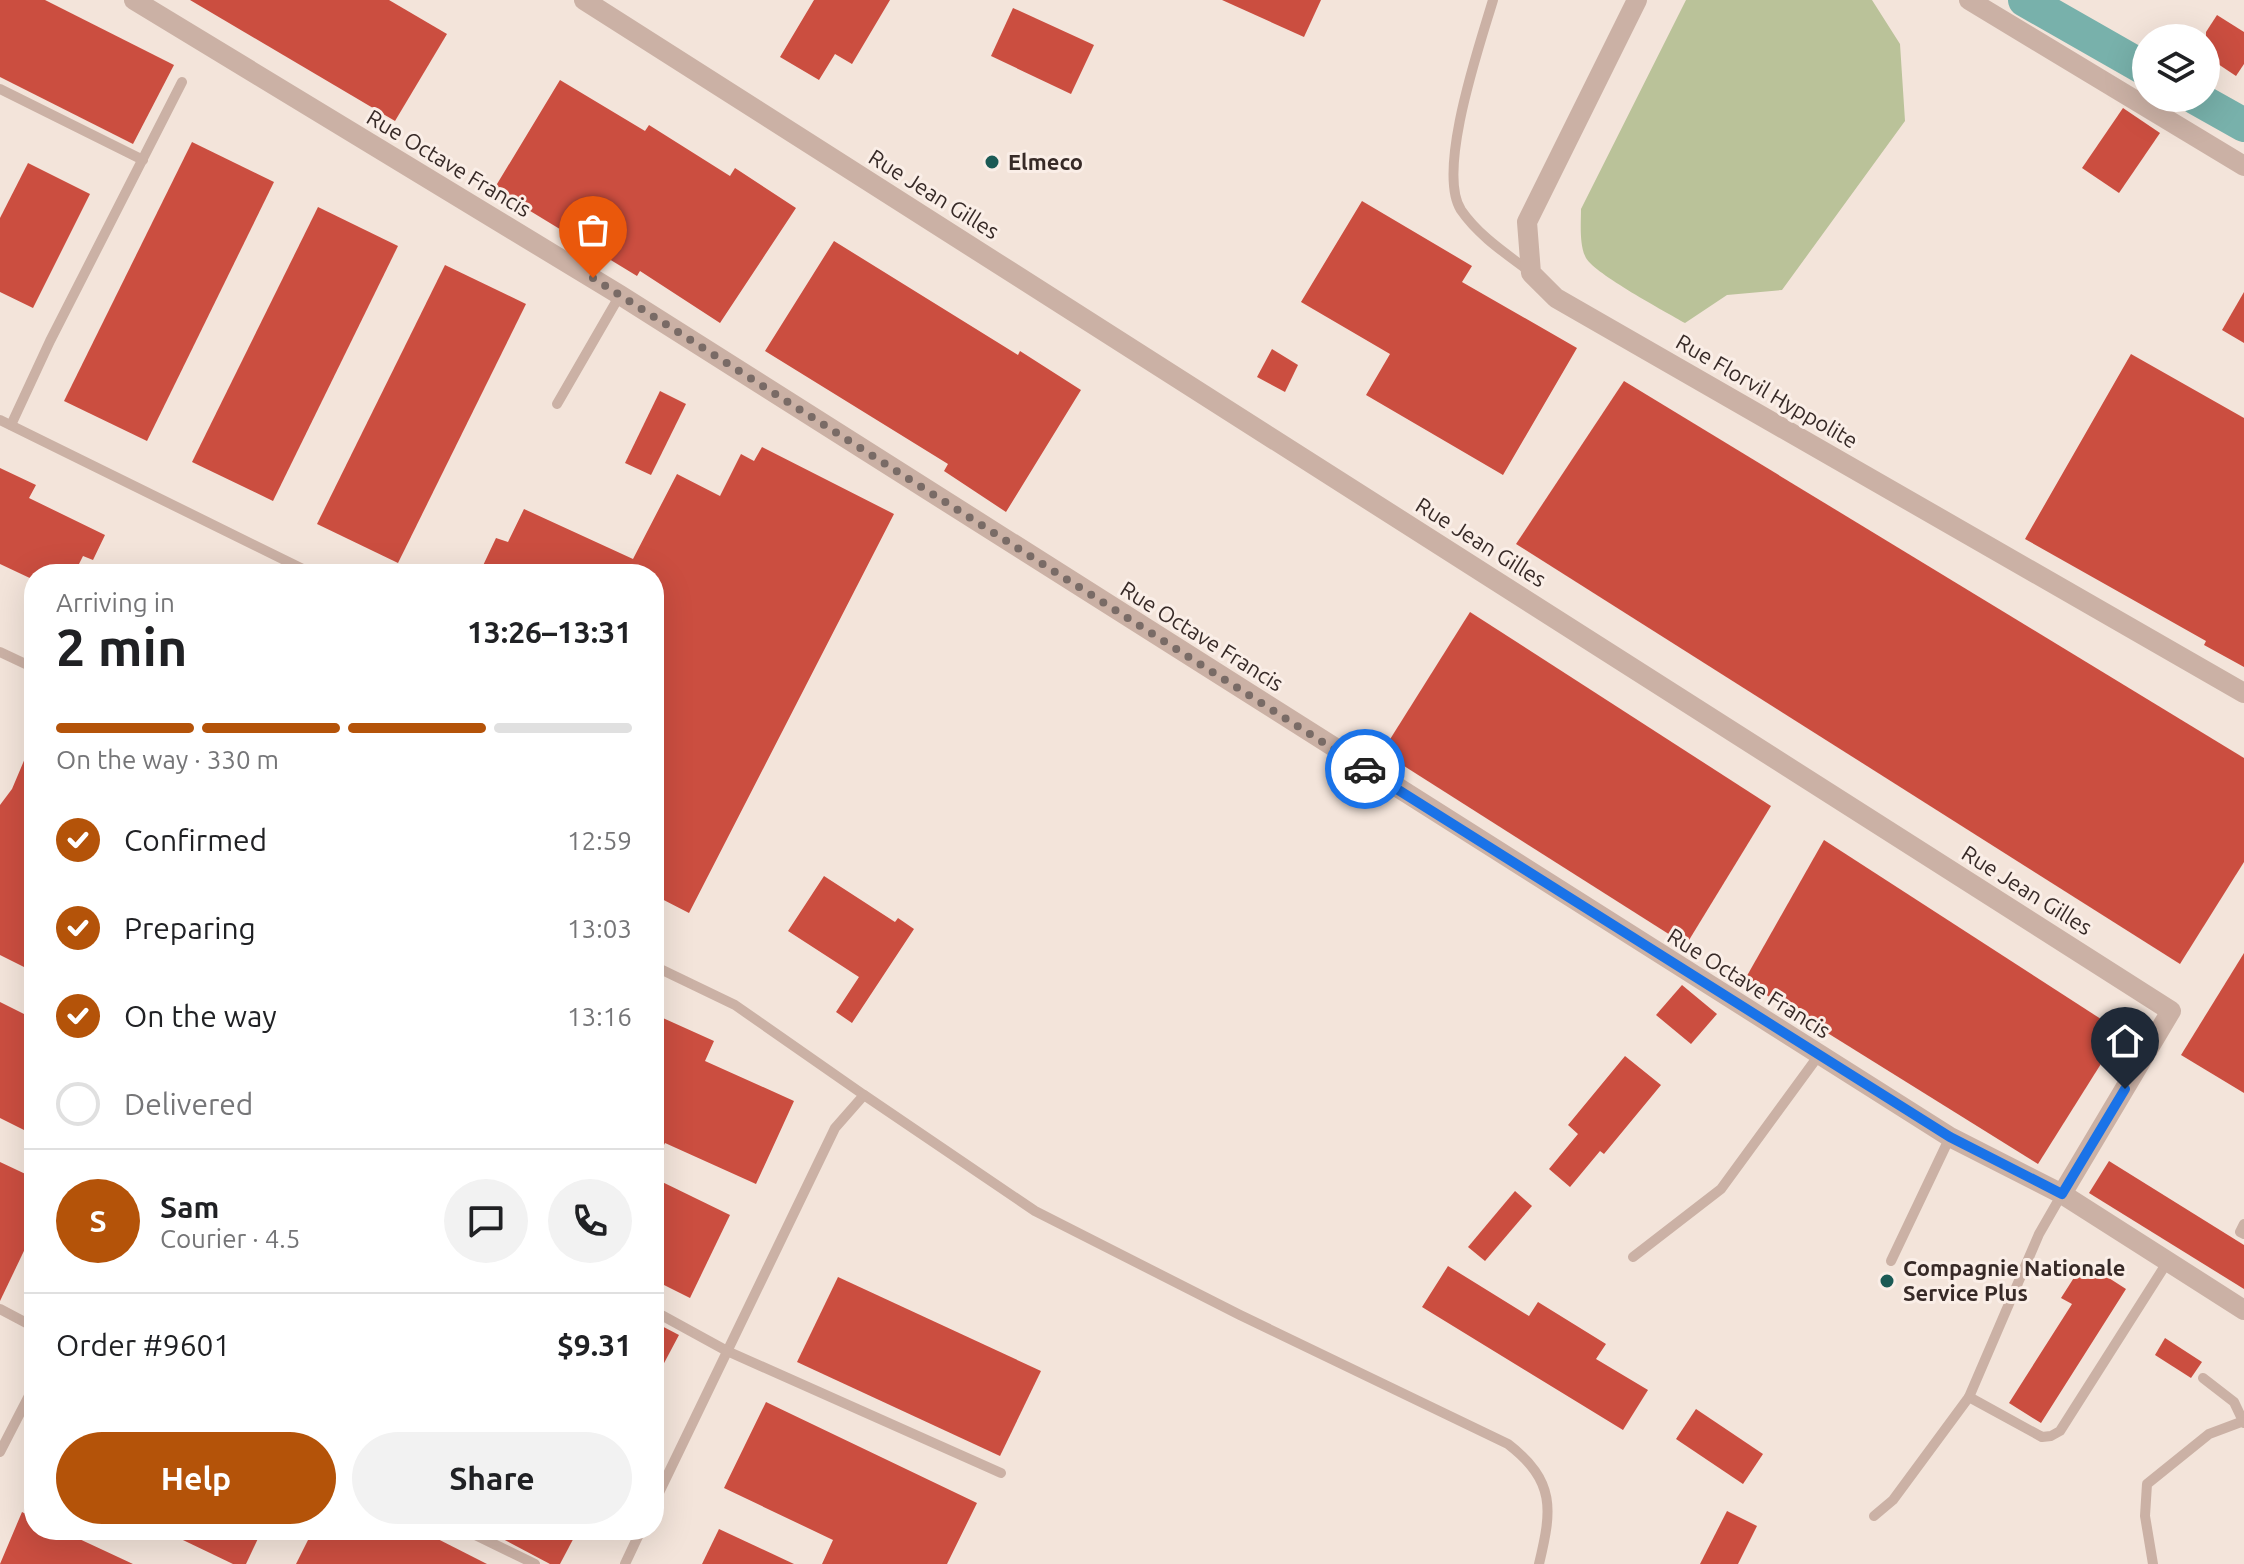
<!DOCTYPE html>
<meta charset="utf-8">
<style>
:root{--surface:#fff;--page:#f2f2f2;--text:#202124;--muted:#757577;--line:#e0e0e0;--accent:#b45309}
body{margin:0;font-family:Ubuntu,sans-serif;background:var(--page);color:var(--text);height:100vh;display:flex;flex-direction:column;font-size:30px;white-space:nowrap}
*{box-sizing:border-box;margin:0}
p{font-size:26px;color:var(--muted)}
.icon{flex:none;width:44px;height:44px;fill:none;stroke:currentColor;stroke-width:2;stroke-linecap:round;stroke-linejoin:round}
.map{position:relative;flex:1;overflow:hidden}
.side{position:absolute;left:24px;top:564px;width:640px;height:976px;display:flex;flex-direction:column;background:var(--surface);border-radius:32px;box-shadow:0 8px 32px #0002}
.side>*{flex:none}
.tools{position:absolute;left:2132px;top:24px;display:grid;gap:16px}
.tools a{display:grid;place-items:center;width:88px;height:88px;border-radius:50%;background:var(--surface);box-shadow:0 8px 32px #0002;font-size:40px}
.pin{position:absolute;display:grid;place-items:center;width:68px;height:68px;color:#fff;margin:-82px -34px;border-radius:50% 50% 50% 0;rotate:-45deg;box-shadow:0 0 8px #0007}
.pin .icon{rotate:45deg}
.courier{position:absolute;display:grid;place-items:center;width:80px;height:80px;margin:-40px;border:6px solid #1a73e8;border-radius:50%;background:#fff;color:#222;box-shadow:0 2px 10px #0007}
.head em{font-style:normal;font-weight:700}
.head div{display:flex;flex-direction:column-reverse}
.head{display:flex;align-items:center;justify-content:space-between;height:136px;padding:0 32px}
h1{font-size:52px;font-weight:700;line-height:60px}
.bar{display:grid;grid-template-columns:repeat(4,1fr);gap:12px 8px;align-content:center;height:96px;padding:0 32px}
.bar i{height:10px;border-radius:6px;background:var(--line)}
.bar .selected{background:var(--accent)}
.bar p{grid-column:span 4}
.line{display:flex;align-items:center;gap:20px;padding:0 32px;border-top:2px solid var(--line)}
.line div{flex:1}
.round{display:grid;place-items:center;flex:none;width:84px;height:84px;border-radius:42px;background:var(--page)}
ol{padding:0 32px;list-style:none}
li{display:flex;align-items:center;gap:24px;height:88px}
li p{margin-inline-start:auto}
li .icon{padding:8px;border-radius:50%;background:var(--accent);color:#fff;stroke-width:4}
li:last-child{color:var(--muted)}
li i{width:44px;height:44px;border:4px solid var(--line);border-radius:50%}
.cta{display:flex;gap:16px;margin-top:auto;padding:16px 32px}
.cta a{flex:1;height:92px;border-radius:48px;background:var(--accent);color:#fff;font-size:32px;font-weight:700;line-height:92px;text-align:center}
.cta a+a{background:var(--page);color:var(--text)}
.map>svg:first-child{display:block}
.green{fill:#bac299}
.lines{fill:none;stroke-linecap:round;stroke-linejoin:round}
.river{stroke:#78b1ab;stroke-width:34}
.building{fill:#cb4e40}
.service{stroke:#cbb1a5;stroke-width:10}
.minor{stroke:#cbb1a5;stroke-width:20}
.done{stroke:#796b66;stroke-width:8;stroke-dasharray:0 14.4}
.route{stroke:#1a73e8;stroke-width:10}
.poi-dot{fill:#1b5a55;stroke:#faeee7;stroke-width:3}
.labels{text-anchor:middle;stroke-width:6;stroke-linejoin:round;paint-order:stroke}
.poi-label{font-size:22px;font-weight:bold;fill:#372a27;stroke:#faeee7;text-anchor:start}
.street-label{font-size:22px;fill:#372a27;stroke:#faeee7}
</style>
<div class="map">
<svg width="2244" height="1564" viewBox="0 0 2244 1564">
<rect width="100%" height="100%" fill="#f3e4da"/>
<path class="green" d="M1686,0H1872L1900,44L1905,121L1782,290L1727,295L1685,323C1666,312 1595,274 1586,258C1579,245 1581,223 1581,209Z"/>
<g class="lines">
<g class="river">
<path d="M2025,0L2146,69"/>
<path d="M2196,98L2244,125"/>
</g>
</g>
<g class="building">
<path d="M0,0H45L174,65L133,144L0,77Z"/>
<path d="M190,0H389L447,34L395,121Z"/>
<path d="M814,0H890L852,64L835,54L819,80L780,57Z"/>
<path d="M1222,0H1321L1304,37Z"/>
<path d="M1013,8L1094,45L1071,94L991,56Z"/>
<path d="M2217,15L2244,32V64L2236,76L2206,56V32Z"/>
<path d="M560,80L645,131L649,125L730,176L735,168L796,208L720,323L640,271L637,276L494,189Z"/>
<path d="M2123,108L2160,133L2119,193L2082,168Z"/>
<path d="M192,142L274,182L147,441L64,401Z"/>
<path d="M28,163L90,194L33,308L0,292V218Z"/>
<path d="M1362,201L1472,266L1462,282L1577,348L1503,475L1366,395L1390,354L1301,302Z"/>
<path d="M318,207L398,246L273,501L192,462Z"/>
<path d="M834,241L1018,355L1020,351L1081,390L1006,512L944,471L948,464L765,351Z"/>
<path d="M445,265L526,304L398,563L317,524Z"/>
<path d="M2244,292V343L2222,330Z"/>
<path d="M1272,349L1298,365L1285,392L1257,377Z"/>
<path d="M2131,354L2244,418V667L2204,645L2206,641L2025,539Z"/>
<path d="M1624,381L2244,758V862L2180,964L1516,544Z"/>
<path d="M660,391L686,404L651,475L625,463Z"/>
<path d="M762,447L894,514L689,913L654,895V574H479L496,538L508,542L524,509L633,559L677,474L720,496L741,454L754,461Z"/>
<path d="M0,468L36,485L29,498L105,535L93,560L83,556L74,574H34V580L0,564Z"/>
<path d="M1470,612L1771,806L1686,945L1382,752Z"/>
<path d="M34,737V972L0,955V805L12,789Z"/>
<path d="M1824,840L2121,1032L2038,1164L1744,981Z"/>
<path d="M824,876L895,922L898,918L914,929L852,1023L836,1012L859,977L788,931Z"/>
<path d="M2244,953V1093L2181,1055Z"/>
<path d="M1682,985L1717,1014L1691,1044L1656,1015Z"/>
<path d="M0,1002L34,1019V1135L0,1118Z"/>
<path d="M654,1014L714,1041L705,1061L794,1101L756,1184L665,1143L654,1165Z"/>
<path d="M1625,1056L1661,1085L1604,1154L1600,1151L1570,1187L1549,1169L1578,1134L1568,1125Z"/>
<path d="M2109,1161L2244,1245V1289L2089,1193Z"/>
<path d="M0,1162L34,1178V1230L0,1301Z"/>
<path d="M654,1178L730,1215L690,1298L654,1280Z"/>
<path d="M1515,1191L1532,1206L1485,1261L1468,1247Z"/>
<path d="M2084,1262L2126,1289L2041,1423L2009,1403L2072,1304L2061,1298Z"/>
<path d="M1448,1266L1529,1316L1538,1302L1606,1344L1596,1359L1648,1390L1623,1430L1422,1307Z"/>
<path d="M838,1277L1041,1371L1000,1456L797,1362Z"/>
<path d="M654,1322L679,1335L654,1382Z"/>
<path d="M2165,1338L2202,1362L2191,1378L2155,1355Z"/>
<path d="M766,1402L977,1503L947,1564H822L833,1540L724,1488Z"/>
<path d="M1696,1409L1763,1454L1743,1484L1676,1439Z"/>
<path d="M1727,1511L1757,1526L1738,1564H1700Z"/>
<path d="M22,1512L34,1518V1530H60L133,1564H0Z"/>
<path d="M719,1529L794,1564H702Z"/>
<path d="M162,1530H262L246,1564H233Z"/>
<path d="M313,1530H420L487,1564H296Z"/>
<path d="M486,1530H578L560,1564H550Z"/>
</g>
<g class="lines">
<g class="service">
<path d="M1493,0C1480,44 1436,171 1461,210C1478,235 1505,253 1529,271"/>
<path d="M0,89L143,160"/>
<path d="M557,404L620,295"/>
<path d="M0,420L313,574"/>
<path d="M11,425L50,341L182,82"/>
<path d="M0,652L34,668"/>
<path d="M654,966L735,1005L864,1095L835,1128L654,1503"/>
<path d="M864,1095L1035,1211L1240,1315L1508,1444C1556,1481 1552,1510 1539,1564"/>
<path d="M2244,1224L2240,1232L2244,1234"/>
<path d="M1633,1257L1721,1189L1819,1055"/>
<path d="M1891,1261L1950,1137"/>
<path d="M0,1309L34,1327"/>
<path d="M654,1311L727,1351L1001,1473"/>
<path d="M2203,1378L2234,1402L2244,1423"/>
<path d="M1969,1397L2042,1437L2051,1436L2060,1431L2168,1261"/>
<path d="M0,1452L34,1386"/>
<path d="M1874,1516L1893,1500L1969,1397L2039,1234L2062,1194"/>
<path d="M465,1530L535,1564"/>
<path d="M625,1564L641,1530"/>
<path d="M2153,1564L2145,1516L2147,1484L2209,1434L2241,1422"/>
</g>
<g class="minor">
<path d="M134,0L620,295L1950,1137L2062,1194L2244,1310"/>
<path d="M584,0L2171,1011L2062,1194"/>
<path d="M1637,0L1527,222L1531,273L1556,298L2244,693"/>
<path d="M1969,0L2244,166"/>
</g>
</g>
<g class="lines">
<path class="done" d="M593,278L1365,769"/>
<path class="route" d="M1365,769L1950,1137L2062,1194L2125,1089"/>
</g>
<g class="poi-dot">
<circle cx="992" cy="162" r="8"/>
<circle cx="1887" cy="1281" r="8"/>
</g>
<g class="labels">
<g class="poi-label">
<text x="1008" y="170">Elmeco</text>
<text x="1903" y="1276">Compagnie Nationale<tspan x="1903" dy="25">Service Plus</tspan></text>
</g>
<g class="street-label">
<text transform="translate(449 163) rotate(31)" y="8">Rue Octave Francis</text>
<text transform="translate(934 194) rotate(32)" y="8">Rue Jean Gilles</text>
<text transform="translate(1767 391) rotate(30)" y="8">Rue Florvil Hyppolite</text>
<text transform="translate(1481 542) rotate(32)" y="8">Rue Jean Gilles</text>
<text transform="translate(1202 636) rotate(32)" y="8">Rue Octave Francis</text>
<text transform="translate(2027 890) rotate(32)" y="8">Rue Jean Gilles</text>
<text transform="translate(1749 983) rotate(32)" y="8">Rue Octave Francis</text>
</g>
</g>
</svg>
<div class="tools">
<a><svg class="icon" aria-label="layers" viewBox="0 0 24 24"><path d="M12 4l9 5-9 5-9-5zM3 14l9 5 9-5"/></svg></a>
</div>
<div class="pin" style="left:593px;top:278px;background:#ea580c"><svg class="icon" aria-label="bag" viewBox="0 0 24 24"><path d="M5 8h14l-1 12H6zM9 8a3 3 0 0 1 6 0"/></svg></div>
<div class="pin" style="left:2125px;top:1089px;background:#1f2937"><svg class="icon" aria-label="home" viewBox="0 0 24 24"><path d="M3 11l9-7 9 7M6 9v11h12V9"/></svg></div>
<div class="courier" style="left:1365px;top:769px"><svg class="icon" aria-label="car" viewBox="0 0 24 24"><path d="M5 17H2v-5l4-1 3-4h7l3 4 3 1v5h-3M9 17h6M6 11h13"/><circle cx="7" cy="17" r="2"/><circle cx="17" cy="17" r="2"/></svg></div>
<section class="side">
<div class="head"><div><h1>2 min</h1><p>Arriving in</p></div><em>13:26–13:31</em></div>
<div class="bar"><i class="selected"></i><i class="selected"></i><i class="selected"></i><i></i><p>On the way · 330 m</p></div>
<ol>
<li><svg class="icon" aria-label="check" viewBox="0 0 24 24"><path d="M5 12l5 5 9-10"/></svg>Confirmed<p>12:59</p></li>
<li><svg class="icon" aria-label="check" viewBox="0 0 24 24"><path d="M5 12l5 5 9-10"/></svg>Preparing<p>13:03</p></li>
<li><svg class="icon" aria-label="check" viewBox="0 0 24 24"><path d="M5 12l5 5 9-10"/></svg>On the way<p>13:16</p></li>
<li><i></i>Delivered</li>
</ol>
<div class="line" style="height:144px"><b class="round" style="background:var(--accent);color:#fff">S</b><div><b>Sam</b><p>Courier · 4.5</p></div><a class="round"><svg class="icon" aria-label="chat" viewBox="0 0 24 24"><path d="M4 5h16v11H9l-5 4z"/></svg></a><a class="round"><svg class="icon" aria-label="phone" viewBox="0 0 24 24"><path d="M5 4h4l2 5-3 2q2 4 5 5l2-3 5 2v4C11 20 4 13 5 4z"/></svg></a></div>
<div class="line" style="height:104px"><div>Order #9601</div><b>$9.31</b></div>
<div class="cta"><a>Help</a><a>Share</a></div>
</section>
</div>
